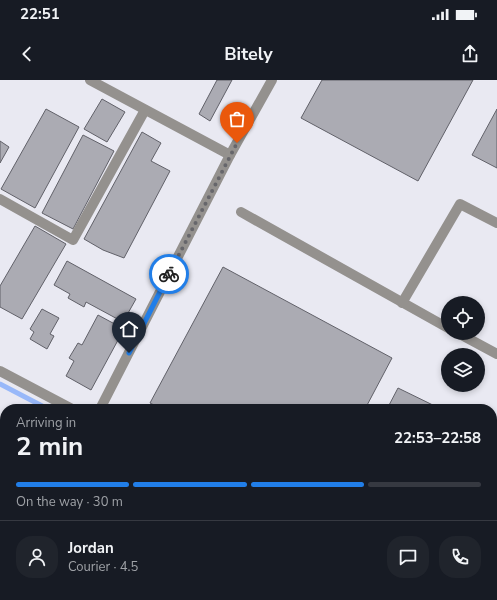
<!DOCTYPE html>
<meta charset="utf-8">
<style>
:root{--surface:#171b24;--page:#20242c;--text:#f1f3f6;--muted:#9ea1a6;--line:#363941;--accent:#217ee8}
body{margin:0;font-family:"Nunito Sans",sans-serif;background:var(--page);color:var(--text);height:100vh;display:flex;flex-direction:column;font-size:15px;white-space:nowrap}
*{box-sizing:border-box;margin:0}
p{font-size:13px;color:var(--muted)}
.icon{flex:none;width:22px;height:22px;fill:none;stroke:currentColor;stroke-width:2;stroke-linecap:round;stroke-linejoin:round}
.map{position:relative;flex:1;overflow:hidden}
.panel{position:absolute;left:0px;top:324px;width:497px;height:196px;display:flex;flex-direction:column;background:var(--surface);border-radius:16px 16px 0 0;box-shadow:0 2px 6px #0003}
.panel>*{flex:none}
.buttons{position:absolute;left:441px;top:216px;display:grid;gap:8px}
.buttons a{display:grid;place-items:center;width:44px;height:44px;border-radius:50%;background:var(--surface);box-shadow:0 2px 6px #0003;font-size:20px}
.pin{position:absolute;display:grid;place-items:center;width:34px;height:34px;color:#fff;margin:-41px -17px;border-radius:50% 50% 50% 0;rotate:-45deg;box-shadow:0 0 4px #0007}
.pin .icon{rotate:45deg}
.courier{position:absolute;display:grid;place-items:center;width:40px;height:40px;margin:-20px;border:3px solid #217ee8;border-radius:50%;background:#fff;color:#222;box-shadow:0 1px 5px #0007}
.summary em{font-style:normal;font-weight:700}
.summary div{display:flex;flex-direction:column-reverse}
.summary{display:flex;align-items:center;justify-content:space-between;height:68px;padding:0 16px}
h1{font-size:26px;font-weight:700;line-height:30px}
.bar{display:grid;grid-template-columns:repeat(4,1fr);gap:6px 4px;align-content:center;height:48px;padding:0 16px}
.bar i{height:5px;border-radius:3px;background:var(--line)}
.bar .active{background:var(--accent)}
.bar p{grid-column:span 4}
.line{display:flex;align-items:center;gap:10px;padding:0 16px;border-top:1px solid var(--line)}
.line div{flex:1}
.round{display:grid;place-items:center;flex:none;width:42px;height:42px;border-radius:16px;background:var(--page)}
.status{display:flex;justify-content:space-between;align-items:center;height:28px;padding:0 20px;background:var(--surface);direction:ltr}
.status svg{height:11px;fill:currentColor}
header{display:flex;justify-content:space-between;align-items:center;height:52px;padding:0 16px;background:var(--surface);font-size:18px;font-weight:700}
.map>svg:first-child{display:block}
.lines{fill:none;stroke-linecap:round;stroke-linejoin:round}
.stream{stroke:#98b8f9;stroke-width:5}
.building{fill:#ababb3;stroke:#616169}
.service{stroke:#94918e;stroke-width:10}
.minor{stroke:#94918e;stroke-width:10}
.done{stroke:#66666b;stroke-width:4;stroke-dasharray:0 7.2}
.route{stroke:#217ee8;stroke-width:5}
</style>
<div class="status"><b>22:51</b><svg viewBox="0 0 49 12"><path d="M0 12V9h3v3zM5 12V6h3v6zM10 12V3h3v9zM15 12V0h3v12zM26 1h20v11H26zM47 4h2v5h-2z"/></svg></div>
<header><svg class="icon" aria-label="back" viewBox="0 0 24 24"><path d="M15 5l-7 7 7 7"/></svg>Bitely<svg class="icon" aria-label="share" viewBox="0 0 24 24"><path d="M12 15V3M7 8l5-5 5 5M5 13v7h14v-7"/></svg></header>
<div class="map">
<svg width="497" height="520" viewBox="0 0 497 520">
<rect width="100%" height="100%" fill="#e9e9f2"/>
<g class="lines">
<g class="stream">
<path d="M0,304L48,329"/>
<path d="M399,515L408,520"/>
</g>
</g>
<g class="building">
<path d="M217,0H232L210,41L199,34Z"/>
<path d="M322,0H473L418,101L301,38Z"/>
<path d="M102,19L125,32L107,62L84,49Z"/>
<path d="M46,29L79,47L35,128L1,109Z"/>
<path d="M497,29V88L472,75Z"/>
<path d="M142,52L161,63L151,81L170,91L124,178L103,170L84,159Z"/>
<path d="M83,55L114,71L73,149L42,133Z"/>
<path d="M0,61L9,67L0,83Z"/>
<path d="M35,146L66,164L22,239L0,227V206Z"/>
<path d="M67,181L136,219L123,242L86,222L84,227L68,218L70,214L54,205Z"/>
<path d="M223,187L392,278L365,329H162L150,323Z"/>
<path d="M42,229L59,238L50,254L54,256L47,269L30,259L34,252L30,249Z"/>
<path d="M98,235L124,249L91,310L66,296L74,281L69,278L78,263L82,265Z"/>
<path d="M398,308L441,329H387Z"/>
<path d="M0,343L5,346V366L0,375Z"/>
<path d="M5,397V463L0,461V406Z"/>
<path d="M492,416L497,419V509L492,506Z"/>
<path d="M201,515H336L333,520H210Z"/>
</g>
<g class="lines">
<g class="service">
<path d="M241,132L448,248"/>
<path d="M402,223L460,124L497,143"/>
<path d="M458,253L497,274"/>
</g>
<g class="minor">
<path d="M90,0L230,75"/>
<path d="M0,119L73,160L145,30"/>
<path d="M0,291L72,329"/>
<path d="M100,329L230,75L272,0"/>
<path d="M0,514L5,505"/>
<path d="M420,515L430,520"/>
</g>
</g>
<g class="lines">
<path class="done" d="M169,194L237,63"/>
<path class="route" d="M129,273L169,194"/>
</g>
</svg>
<div class="buttons">
<a><svg class="icon" aria-label="locate" viewBox="0 0 24 24"><circle cx="12" cy="12" r="6"/><path d="M12 2v4M12 18v4M2 12h4M18 12h4"/></svg></a>
<a><svg class="icon" aria-label="layers" viewBox="0 0 24 24"><path d="M12 4l9 5-9 5-9-5zM3 14l9 5 9-5"/></svg></a>
</div>
<div class="pin" style="left:237px;top:63px;background:#ea580c"><svg class="icon" aria-label="bag" viewBox="0 0 24 24"><path d="M5 8h14l-1 12H6zM9 8a3 3 0 0 1 6 0"/></svg></div>
<div class="pin" style="left:129px;top:273px;background:#1f2937"><svg class="icon" aria-label="home" viewBox="0 0 24 24"><path d="M3 11l9-7 9 7M6 9v11h12V9"/></svg></div>
<div class="courier" style="left:169px;top:194px"><svg class="icon" aria-label="bike" viewBox="0 0 24 24"><circle cx="6" cy="16" r="4"/><circle cx="18" cy="16" r="4"/><path d="M6 16l4-8h5l3 8M10 8l3 8H6M13 5h3"/></svg></div>
<section class="panel">
<div class="summary"><div><h1>2 min</h1><p>Arriving in</p></div><em>22:53–22:58</em></div>
<div class="bar"><i class="active"></i><i class="active"></i><i class="active"></i><i></i><p>On the way · 30 m</p></div>
<div class="line" style="height:72px"><a class="round"><svg class="icon" aria-label="person" viewBox="0 0 24 24"><circle cx="12" cy="8" r="4"/><path d="M4 21q1-7 8-7t8 7"/></svg></a><div><b>Jordan</b><p>Courier · 4.5</p></div><a class="round"><svg class="icon" aria-label="chat" viewBox="0 0 24 24"><path d="M4 5h16v11H9l-5 4z"/></svg></a><a class="round"><svg class="icon" aria-label="phone" viewBox="0 0 24 24"><path d="M5 4h4l2 5-3 2q2 4 5 5l2-3 5 2v4C11 20 4 13 5 4z"/></svg></a></div>
</section>
</div>
